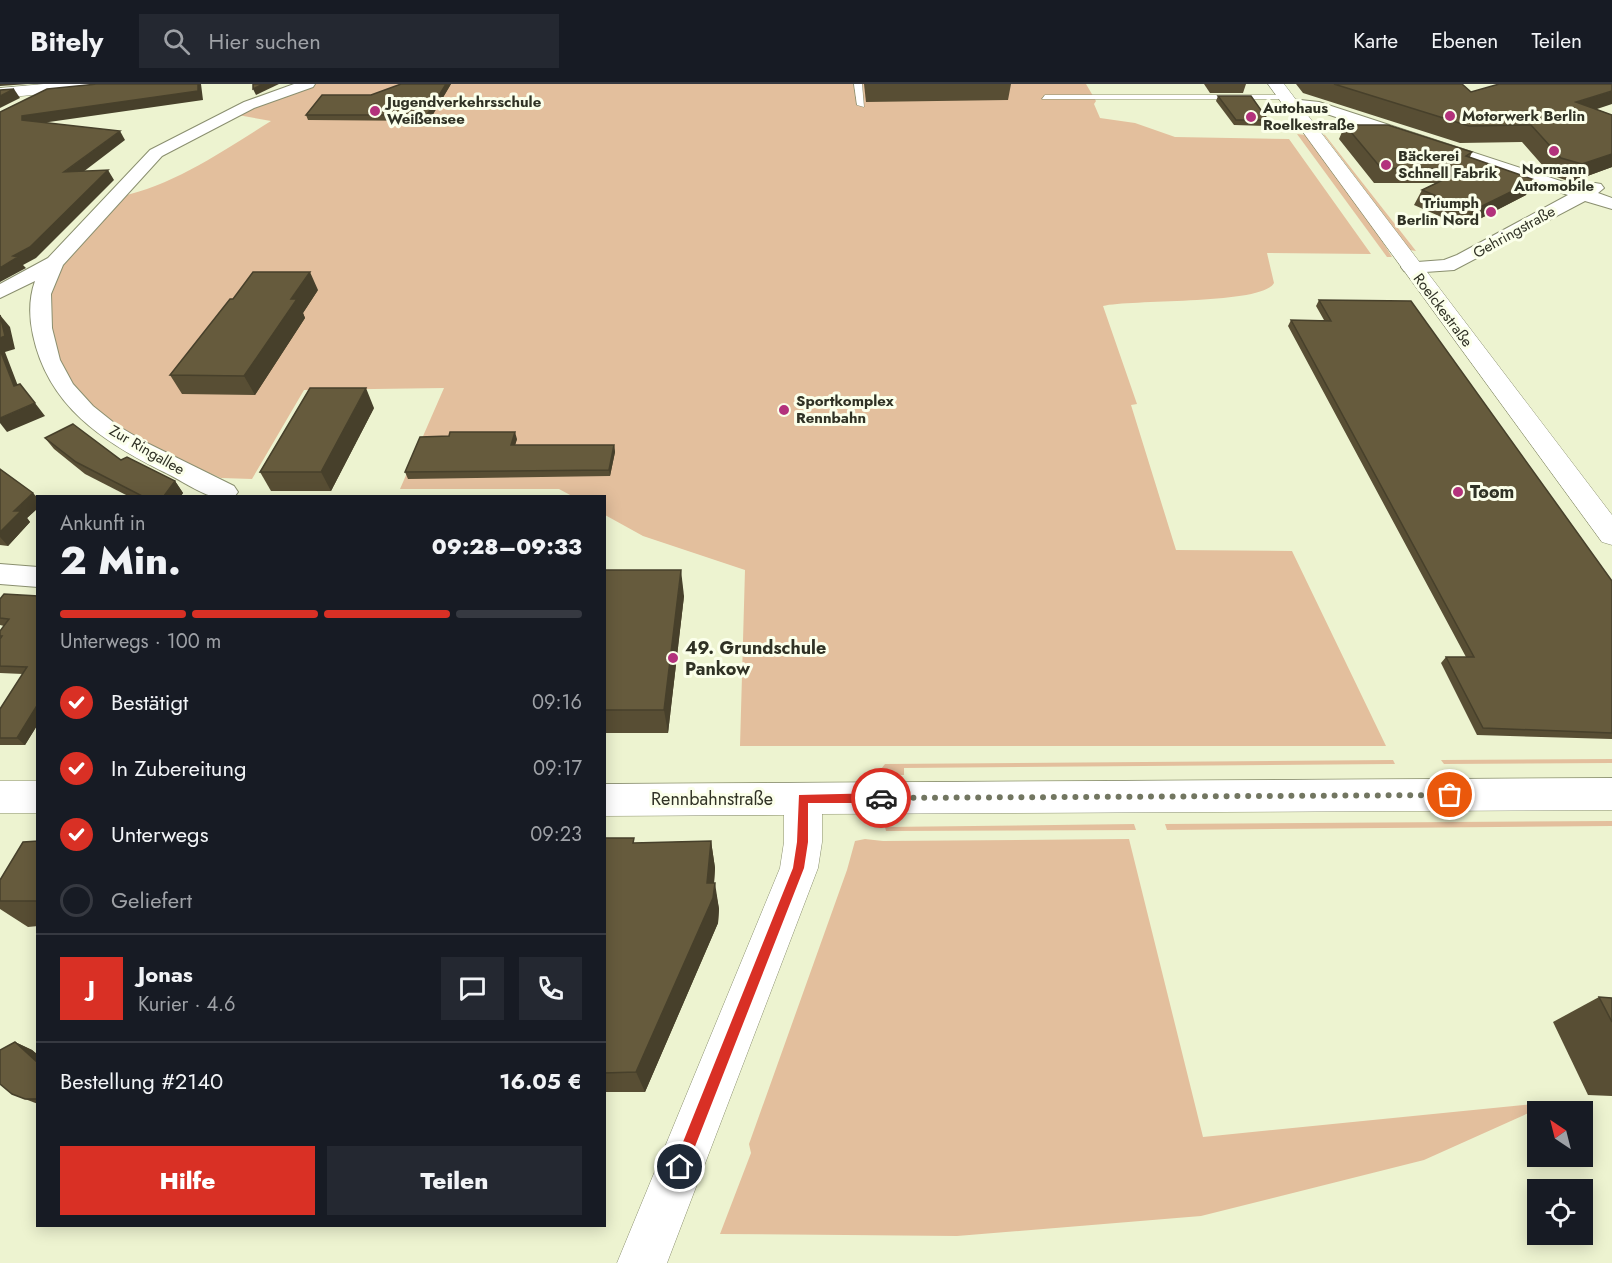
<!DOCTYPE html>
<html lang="de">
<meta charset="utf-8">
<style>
:root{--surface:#171b24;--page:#242831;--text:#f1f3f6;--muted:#9ea1a6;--line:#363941;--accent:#d93025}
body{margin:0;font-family:Jost,sans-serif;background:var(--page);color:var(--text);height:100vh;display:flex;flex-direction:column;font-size:22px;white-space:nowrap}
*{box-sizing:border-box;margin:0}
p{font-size:20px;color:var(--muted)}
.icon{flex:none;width:33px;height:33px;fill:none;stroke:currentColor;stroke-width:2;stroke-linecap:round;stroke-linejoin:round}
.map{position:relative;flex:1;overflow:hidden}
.details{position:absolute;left:36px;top:411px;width:570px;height:732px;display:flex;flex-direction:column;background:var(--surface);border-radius:0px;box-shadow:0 3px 15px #0003}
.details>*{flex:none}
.needle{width:39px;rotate:325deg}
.controls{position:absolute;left:1527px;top:1017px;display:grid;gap:12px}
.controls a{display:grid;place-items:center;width:66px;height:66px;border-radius:0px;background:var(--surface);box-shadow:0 3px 15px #0003;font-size:30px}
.pin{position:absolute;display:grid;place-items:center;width:51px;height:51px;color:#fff;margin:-26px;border:3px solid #fff;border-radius:50%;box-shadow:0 2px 6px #0007}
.courier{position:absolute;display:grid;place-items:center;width:60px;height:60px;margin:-30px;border:4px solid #d93025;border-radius:50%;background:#fff;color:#222;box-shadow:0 2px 8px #0007}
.head em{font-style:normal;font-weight:800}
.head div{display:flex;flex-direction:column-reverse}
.head{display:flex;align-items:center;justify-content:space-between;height:102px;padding:0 24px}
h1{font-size:39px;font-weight:800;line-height:45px}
.bar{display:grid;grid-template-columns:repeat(4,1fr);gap:9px 6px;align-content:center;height:72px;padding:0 24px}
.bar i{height:8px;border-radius:4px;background:var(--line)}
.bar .current{background:var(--accent)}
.bar p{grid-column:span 4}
.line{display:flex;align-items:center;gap:15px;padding:0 24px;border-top:2px solid var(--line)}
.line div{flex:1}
.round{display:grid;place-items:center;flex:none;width:63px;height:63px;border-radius:0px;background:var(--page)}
ol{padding:0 24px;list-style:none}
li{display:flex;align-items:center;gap:18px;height:66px}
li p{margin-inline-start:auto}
li .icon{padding:6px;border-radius:50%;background:var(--accent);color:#fff;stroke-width:4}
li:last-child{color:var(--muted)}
li i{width:33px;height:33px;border:3px solid var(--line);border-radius:50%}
.cta{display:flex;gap:12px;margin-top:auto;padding:12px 24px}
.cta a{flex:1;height:69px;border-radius:0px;background:var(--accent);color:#fff;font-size:24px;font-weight:800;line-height:69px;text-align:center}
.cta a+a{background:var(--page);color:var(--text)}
header{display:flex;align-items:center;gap:36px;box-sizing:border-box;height:84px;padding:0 30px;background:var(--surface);border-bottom:2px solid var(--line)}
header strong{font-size:28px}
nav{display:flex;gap:33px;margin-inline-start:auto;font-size:21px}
.search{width:420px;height:54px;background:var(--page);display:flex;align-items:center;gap:15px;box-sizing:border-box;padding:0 21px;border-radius:0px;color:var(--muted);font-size:22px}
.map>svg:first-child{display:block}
.green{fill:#e3bf9d}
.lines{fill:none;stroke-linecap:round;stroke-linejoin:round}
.lane-casing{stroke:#8a8f6f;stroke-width:1}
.street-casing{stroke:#8a8f6f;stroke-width:2}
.secondary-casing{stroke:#8a8f6f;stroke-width:1}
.lane{fill:#fff;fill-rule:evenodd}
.street{fill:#fff;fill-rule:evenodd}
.secondary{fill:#fff;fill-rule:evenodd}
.wall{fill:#584e34}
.shaded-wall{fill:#47402b}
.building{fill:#665b3d;stroke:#47402b;stroke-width:1.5}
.route{fill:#d93025}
.done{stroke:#727661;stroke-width:6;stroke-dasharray:0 10.8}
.poi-dot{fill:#b3327c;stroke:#fbffea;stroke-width:2}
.labels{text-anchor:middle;stroke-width:6;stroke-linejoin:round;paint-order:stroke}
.far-poi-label{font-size:15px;font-weight:bold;fill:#303225;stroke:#fbffea;text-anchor:start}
.far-street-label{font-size:15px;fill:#303225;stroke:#fbffea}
.poi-label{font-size:18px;font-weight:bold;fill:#303225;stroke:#fbffea;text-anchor:start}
.street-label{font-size:18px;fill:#303225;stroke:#fbffea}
</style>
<header>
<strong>Bitely</strong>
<div class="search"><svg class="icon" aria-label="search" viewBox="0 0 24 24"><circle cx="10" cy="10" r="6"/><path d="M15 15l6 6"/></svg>Hier suchen</div>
<nav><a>Karte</a><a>Ebenen</a><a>Teilen</a></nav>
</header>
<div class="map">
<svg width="1612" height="1179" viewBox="0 0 1612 1179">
<rect width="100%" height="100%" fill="#edf3d0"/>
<g class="green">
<path d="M312,0H1086L1096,17L1094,20L1100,34L1135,39L1175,53L1289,55L1371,170L1267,169L1274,199C1262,221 1132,215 1103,222L1137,320L1131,321L1176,466L1292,467L1386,662H740L745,486L643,452L605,431L604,412H572L559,405H400L444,304L304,306L252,395L221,394L155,366L115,341L80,311L50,263V196L60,178L121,112C173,102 226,65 271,37L238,31Z"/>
<path d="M1297,50L1306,51L1373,142L1392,173H1387Z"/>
<path d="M1323,50L1325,51L1416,167L1410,166Z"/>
<path d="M1612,675V679L1444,680L1441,676Z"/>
<path d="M1393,676L1395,680H1391L904,684V691H882L881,685L885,680Z"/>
<path d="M1612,737V742L1167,746L1165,740Z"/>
<path d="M1134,740L1136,746L886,747L885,743Z"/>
<path d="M865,755L883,757L1129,755L1203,1053L1553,1018L1424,1076L1201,1132L957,1152L720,1150L751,1069L749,1060L847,786L855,757Z"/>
</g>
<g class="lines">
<defs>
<g id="lane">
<path d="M854,0H862L864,23L857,21Z"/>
<path d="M1045,11H1285L1289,13L1285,15H1042Z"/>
</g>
<g id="street">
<path d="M294,0H315L313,3L254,24L162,72L63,181L51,210L52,244L60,276L73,300L93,322L118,342L147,359L234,402L238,408L235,412C228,412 219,414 212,412C199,409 179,395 164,388C103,358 48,322 33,251C29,233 29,214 35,197L0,214V200L48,174L150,66L244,18Z"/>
<path d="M1291,15L1319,18L1582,104L1595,99L1601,100L1604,104L1598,109L1612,114V125L1585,117L1454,186L1411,189L1404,187L1401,183L1404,179L1444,176L1457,171L1568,111L1312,25L1286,23L1283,20L1286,17Z"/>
<path d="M0,480L38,483V503L0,500Z"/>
</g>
<g id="secondary">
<path d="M44,0H104L96,5L0,14V4Z"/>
<path d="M1268,0H1284L1612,431V461L1602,458Z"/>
<path d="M1612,694V726L822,730V758L818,784L667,1179H617L780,784L784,758V731L604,732V700Z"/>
<rect x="0" y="697" width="38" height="32"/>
</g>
</defs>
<use href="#lane" class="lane-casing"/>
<use href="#street" class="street-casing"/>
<use href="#secondary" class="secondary-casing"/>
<use href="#lane" class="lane"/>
<use href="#street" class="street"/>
<use href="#secondary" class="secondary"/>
</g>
<g class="wall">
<path d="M451,0L429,37L308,36L306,31L371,11Z"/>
<path d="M864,0H1011L1008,16L866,18Z"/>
<path d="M1204,0H1246L1243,9H1210Z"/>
<path d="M1296,0H1462L1471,8L1596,25L1612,31V83L1571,98L1551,91L1522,58L1460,59L1303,9Z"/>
<path d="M1218,12L1268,36L1266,42L1234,41L1216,17Z"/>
<path d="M1345,41L1472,68L1470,73L1526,111L1464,143L1414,121L1422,106L1436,99H1374L1339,55Z"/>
<path d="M318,206L303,229L305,234L255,311L182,310L170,291Z"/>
<path d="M1319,216L1612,497V655L1477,651L1441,579L1446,573H1466L1288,242L1291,236H1324L1316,222Z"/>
<path d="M374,324L331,407H271L260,388Z"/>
<path d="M45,354L121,376L175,397L183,409L181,412H128L85,390L54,365Z"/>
<path d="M517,355L515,361H614L615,368L610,392L408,395L405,388Z"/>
<path d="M0,385L38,414V424L27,434L30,438L8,462L0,461Z"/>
<path d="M604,486L684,512L668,649H604Z"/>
<path d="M38,512V640L25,661H0V625L23,590L0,589V547L4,542L0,541V515Z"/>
<path d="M604,754L635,759L711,757L715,784L714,799L719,825L718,839L645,1008H604Z"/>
<path d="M38,757V842L28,843L0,825V796Z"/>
<path d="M1599,913L1612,914V1012L1588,1011L1553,938Z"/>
<path d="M15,958L32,966L38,971V1020L12,1010Z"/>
</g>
<g class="shaded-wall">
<path d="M0,0H28L0,2Z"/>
<path d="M198,0H201L203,16L28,41L22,36V32Z"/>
<path d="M263,0H279L256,11L253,5Z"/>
<path d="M446,0H451L429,37L427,31Z"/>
<path d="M14,5L20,14L0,24V12Z"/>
<path d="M1612,7V20L1567,35L1576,18Z"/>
<path d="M120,47L125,56L70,98L64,88Z"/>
<path d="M1612,70V83L1571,98L1582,80Z"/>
<path d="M108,86L114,96L36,174L23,181L26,184L0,198V184Z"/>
<path d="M1535,96L1526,111L1464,143L1472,127Z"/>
<path d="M310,188L318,206L303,229L305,234L255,311L244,292L291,215Z"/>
<path d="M0,231L10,243L15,265L5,268L23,315L14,302L0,266Z"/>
<path d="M366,304L374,324L331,407L321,388Z"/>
<path d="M35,319L45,332L7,348L0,339V334Z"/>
<path d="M515,348L517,355L513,368L511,361Z"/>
<path d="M614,361L615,368L610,392L609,386Z"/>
<path d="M175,397L183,409L181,412H164Z"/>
<path d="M33,409L38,414V424L27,434L30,438L8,462L0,453V448L14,427Z"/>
<path d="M681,486L684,512L668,649L664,626Z"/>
<path d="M38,620V640L25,661L17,654Z"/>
<path d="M711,757L715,784L713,814L715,799L719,825L718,839L645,1008L636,988L707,799Z"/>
<path d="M15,958L32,966L38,971V979Z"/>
</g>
<g class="building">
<path d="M97,0H198V7L22,32V36L120,47L64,88L108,86L30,163L13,172L18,173L0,184V28L47,5Z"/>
<path d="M253,0H263L253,5Z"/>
<path d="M401,0H446L427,31H306L322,11H371Z"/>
<path d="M1334,0H1462L1471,8L1499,0H1612V7L1576,18L1612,31V70L1582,80L1561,74L1531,41L1469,42Z"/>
<path d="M14,5L0,12V6Z"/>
<path d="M1218,12H1251L1268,36H1236Z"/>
<path d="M1345,41H1388L1472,68L1466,72L1535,96L1472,127L1422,106L1466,85L1381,84Z"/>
<path d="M253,188H310L291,215H297L244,292L170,291L230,215H233Z"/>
<path d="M1319,216L1411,217L1612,497V649L1483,644L1446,573H1474L1291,236L1331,237Z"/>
<path d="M0,231L5,252L0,254Z"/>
<path d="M0,266L14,302L20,300L35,319L0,334Z"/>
<path d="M310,304H366L321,388H260Z"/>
<path d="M73,340L121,376L127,373L175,397L164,412H142L76,378L45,354Z"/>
<path d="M450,348H515L511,361H614L609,386L405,388L420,353L449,352Z"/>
<path d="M0,385L33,409L14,427H21L0,448Z"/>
<path d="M604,486H681L664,626H604Z"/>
<path d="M4,510L38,512V620L17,654H0V625L27,583L0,582V555L2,552H0V547L9,535L0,534V515Z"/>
<path d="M604,754H634L633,759L711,757L707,799H715L713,814L636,988L604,989Z"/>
<path d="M38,757V817H0V796L23,758Z"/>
<path d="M1599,913L1612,914V938Z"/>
<path d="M15,958L38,979V1015H25L12,1010L0,1000V966Z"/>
</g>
<path class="route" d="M881,709L887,714L881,719H808V758L804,784L685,1088L680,1090L675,1088L673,1083L793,784L797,758L799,711Z"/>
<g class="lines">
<path class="done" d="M881,714L1450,711"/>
</g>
<g class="poi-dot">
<circle cx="375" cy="27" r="6"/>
<circle cx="1450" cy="32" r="6"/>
<circle cx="1251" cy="33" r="6"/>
<circle cx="1554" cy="67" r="6"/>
<circle cx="1386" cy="81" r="6"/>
<circle cx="1491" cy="128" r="6"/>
<circle cx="784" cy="326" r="6"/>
<circle cx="1458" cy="408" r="6"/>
<circle cx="673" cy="574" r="6"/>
</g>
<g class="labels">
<g class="far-poi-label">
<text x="387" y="23">Jugendverkehrsschule<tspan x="387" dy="17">Weißensee</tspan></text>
<text x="1263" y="29">Autohaus<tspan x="1263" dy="17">Roelkestraße</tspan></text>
<text x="1462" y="37">Motorwerk Berlin</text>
<text x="1398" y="77">Bäckerei<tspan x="1398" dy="17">Schnell Fabrik</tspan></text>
<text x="1554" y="90" text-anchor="middle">Normann<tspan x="1554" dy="17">Automobile</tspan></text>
<text x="1479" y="124" text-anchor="end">Triumph<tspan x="1479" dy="17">Berlin Nord</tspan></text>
<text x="796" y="322">Sportkomplex<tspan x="796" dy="17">Rennbahn</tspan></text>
</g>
<g class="far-street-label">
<text transform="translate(1514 148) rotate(-29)" y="5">Gehringstraße</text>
<text transform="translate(1443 226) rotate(53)" y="5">Roelckestraße</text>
<text transform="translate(147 366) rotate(30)" y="5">Zur Ringallee</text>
</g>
<g class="poi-label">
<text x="1470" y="414">Toom</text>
<text x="685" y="570">49. Grundschule<tspan x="685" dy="21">Pankow</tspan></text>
</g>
<g class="street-label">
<text x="712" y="721">Rennbahnstraße</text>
</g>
</g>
</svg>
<div class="controls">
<a><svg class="needle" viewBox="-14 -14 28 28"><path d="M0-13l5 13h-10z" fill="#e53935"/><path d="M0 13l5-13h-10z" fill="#9ea1a6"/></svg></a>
<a><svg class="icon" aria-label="locate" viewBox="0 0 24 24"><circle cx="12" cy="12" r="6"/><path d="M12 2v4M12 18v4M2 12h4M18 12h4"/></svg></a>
</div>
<div class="pin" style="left:1450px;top:711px;background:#ea580c"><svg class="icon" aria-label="bag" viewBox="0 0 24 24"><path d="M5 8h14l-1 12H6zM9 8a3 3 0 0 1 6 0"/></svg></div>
<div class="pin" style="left:680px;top:1083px;background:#1f2937"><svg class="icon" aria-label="home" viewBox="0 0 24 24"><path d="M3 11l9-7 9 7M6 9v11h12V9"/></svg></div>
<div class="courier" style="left:881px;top:714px"><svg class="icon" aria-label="car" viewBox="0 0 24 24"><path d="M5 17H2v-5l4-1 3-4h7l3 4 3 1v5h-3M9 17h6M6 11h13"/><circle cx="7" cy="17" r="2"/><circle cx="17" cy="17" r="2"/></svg></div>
<section class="details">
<div class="head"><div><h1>2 Min.</h1><p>Ankunft in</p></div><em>09:28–09:33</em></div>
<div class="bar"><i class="current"></i><i class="current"></i><i class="current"></i><i></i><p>Unterwegs · 100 m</p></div>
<ol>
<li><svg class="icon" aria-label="check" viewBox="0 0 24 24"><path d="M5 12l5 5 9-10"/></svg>Bestätigt<p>09:16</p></li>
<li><svg class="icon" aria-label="check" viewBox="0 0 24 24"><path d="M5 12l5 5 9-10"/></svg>In Zubereitung<p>09:17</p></li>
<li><svg class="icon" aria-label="check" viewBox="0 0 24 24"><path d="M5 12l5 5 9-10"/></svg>Unterwegs<p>09:23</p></li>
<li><i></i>Geliefert</li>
</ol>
<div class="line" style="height:108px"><b class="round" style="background:var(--accent);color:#fff">J</b><div><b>Jonas</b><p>Kurier · 4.6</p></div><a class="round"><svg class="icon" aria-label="chat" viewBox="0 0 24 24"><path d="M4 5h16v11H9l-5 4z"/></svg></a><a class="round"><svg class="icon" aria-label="phone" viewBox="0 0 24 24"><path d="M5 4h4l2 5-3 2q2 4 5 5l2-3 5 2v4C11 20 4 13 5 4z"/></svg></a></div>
<div class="line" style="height:78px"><div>Bestellung #2140</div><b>16.05 €</b></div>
<div class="cta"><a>Hilfe</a><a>Teilen</a></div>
</section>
</div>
